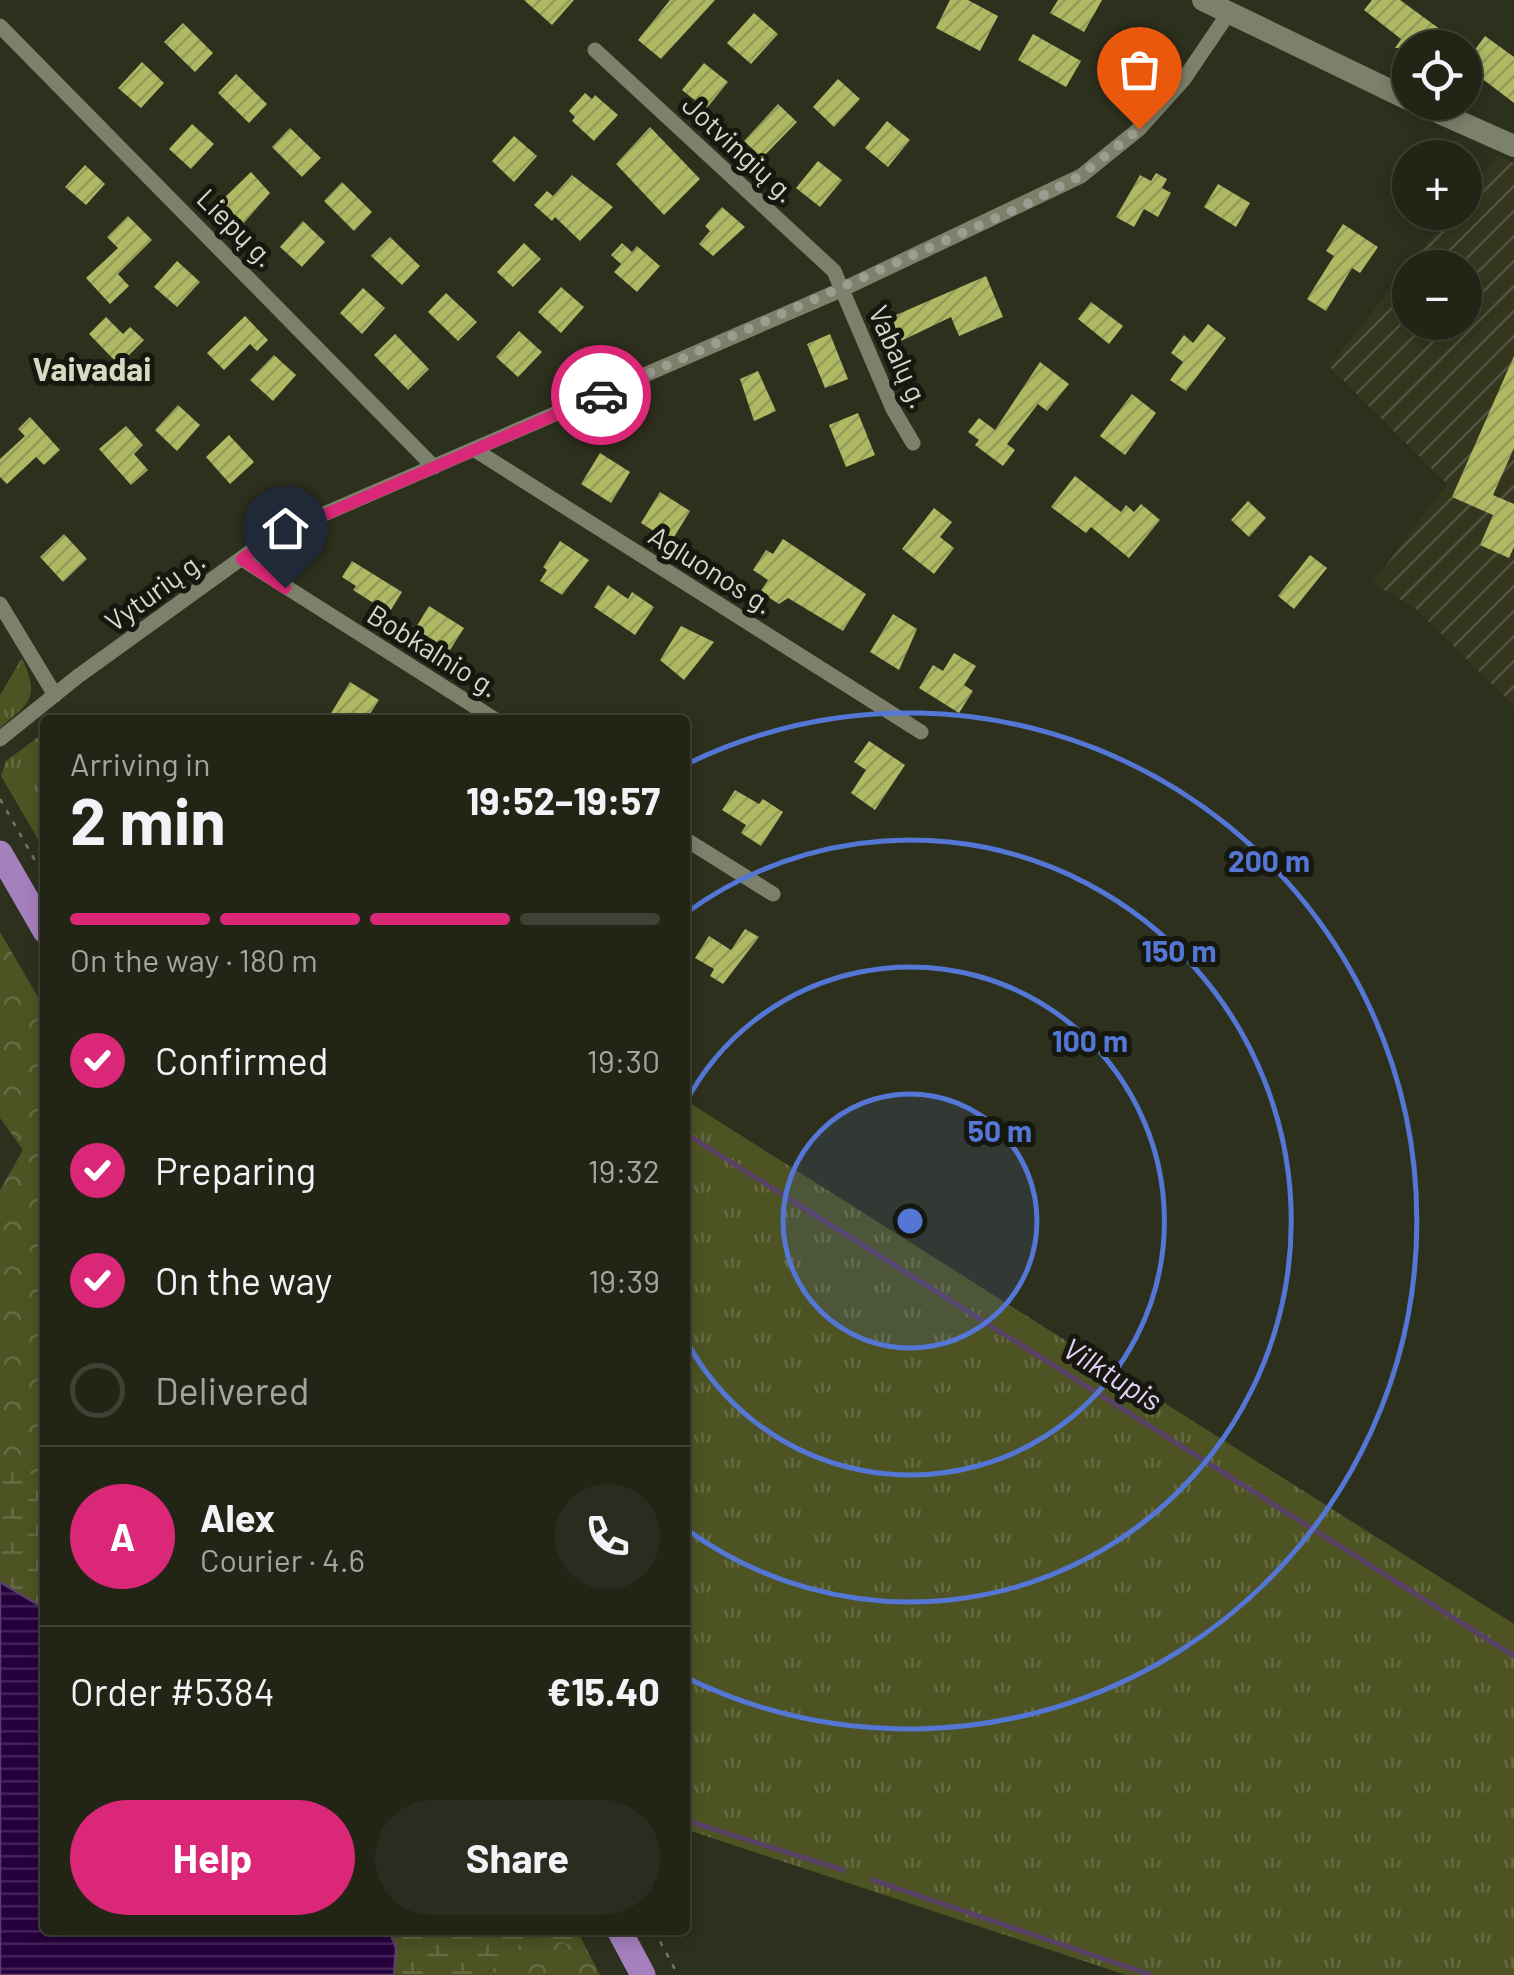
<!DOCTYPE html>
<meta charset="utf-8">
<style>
:root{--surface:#222416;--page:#2a2c1f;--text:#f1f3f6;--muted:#a2a4a1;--line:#3f4135;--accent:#db2777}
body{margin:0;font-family:Barlow,sans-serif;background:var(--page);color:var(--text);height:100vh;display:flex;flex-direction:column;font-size:38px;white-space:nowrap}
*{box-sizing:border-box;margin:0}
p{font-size:32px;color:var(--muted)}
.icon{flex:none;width:55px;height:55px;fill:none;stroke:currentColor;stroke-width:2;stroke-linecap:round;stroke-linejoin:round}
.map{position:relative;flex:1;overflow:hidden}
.details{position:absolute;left:40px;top:715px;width:650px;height:1220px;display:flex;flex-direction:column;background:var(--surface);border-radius:10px;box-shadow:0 5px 15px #0003,0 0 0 2px var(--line)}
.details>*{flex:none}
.tools{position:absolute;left:1392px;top:30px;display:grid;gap:20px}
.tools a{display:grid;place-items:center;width:90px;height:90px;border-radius:50%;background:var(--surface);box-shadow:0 5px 15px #0003,0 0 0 2px var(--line);font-size:50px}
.pin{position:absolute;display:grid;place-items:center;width:85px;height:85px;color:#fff;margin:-102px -42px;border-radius:50% 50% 50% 0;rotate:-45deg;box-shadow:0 0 10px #0007}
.pin .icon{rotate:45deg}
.courier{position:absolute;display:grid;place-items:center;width:100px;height:100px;margin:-50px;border:8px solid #db2777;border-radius:50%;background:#fff;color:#222;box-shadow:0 2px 12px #0007}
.summary em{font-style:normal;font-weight:700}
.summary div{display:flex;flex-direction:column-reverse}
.summary{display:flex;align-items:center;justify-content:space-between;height:170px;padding:0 30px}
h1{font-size:65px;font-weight:700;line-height:75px}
.bar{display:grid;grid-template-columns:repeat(4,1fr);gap:15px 10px;align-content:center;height:120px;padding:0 30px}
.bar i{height:12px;border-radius:8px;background:var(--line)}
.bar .on{background:var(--accent)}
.bar p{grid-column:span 4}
.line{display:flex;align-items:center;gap:25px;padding:0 30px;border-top:2px solid var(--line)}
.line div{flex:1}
.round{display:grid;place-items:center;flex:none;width:105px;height:105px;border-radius:52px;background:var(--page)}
ol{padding:0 30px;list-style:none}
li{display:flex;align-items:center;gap:30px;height:110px}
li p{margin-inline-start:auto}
li .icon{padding:10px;border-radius:50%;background:var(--accent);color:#fff;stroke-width:4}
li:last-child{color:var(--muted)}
li i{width:55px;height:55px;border:5px solid var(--line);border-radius:50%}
.button{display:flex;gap:20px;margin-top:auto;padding:20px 30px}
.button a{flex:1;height:115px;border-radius:60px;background:var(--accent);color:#fff;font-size:40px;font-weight:700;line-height:115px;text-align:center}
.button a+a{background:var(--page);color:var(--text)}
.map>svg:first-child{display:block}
.industrial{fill:url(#industrial-furrows);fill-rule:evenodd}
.grass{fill:url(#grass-tufts)}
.forest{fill:url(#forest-crowns)}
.wetland{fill:url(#wetland-marsh)}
.water{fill:url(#water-rules);stroke:#5a4168;stroke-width:2.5}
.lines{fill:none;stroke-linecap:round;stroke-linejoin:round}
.stream{stroke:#5a4168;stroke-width:5}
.building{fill:url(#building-hatch)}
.path{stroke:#727465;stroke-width:2.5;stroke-dasharray:5 8;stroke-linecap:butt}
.minor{stroke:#7d806b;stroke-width:15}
.secondary{stroke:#7d806b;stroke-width:22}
.primary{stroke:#a480bd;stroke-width:25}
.done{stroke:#9b9d90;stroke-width:10;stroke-dasharray:0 18}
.route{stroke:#db2777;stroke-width:12}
.ring{fill:none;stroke:#5477d5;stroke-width:5}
.labels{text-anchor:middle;stroke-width:10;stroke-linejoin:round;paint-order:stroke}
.street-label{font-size:28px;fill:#d6d8cd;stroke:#16170f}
.water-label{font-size:30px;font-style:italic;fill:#e4d1f7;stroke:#16170f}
.quarter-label{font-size:32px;font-weight:bold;fill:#d6dac3;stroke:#16170f}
.centre{fill:#5477d5;stroke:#16170f;stroke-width:5}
.ring-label{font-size:30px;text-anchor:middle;font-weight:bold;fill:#5477d5;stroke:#16170f;stroke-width:10;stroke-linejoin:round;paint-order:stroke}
</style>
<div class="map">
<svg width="1514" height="1975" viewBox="0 0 1514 1975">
<defs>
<pattern id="industrial-furrows" width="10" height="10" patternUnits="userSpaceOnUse" patternTransform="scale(2.5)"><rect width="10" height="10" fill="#34371e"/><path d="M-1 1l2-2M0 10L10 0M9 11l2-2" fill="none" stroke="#51533e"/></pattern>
<pattern id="grass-tufts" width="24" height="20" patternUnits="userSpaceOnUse" patternTransform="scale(2.5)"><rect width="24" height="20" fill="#4e5324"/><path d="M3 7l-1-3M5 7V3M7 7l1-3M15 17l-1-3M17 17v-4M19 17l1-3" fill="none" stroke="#676b43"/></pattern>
<pattern id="forest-crowns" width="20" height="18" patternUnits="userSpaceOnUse" patternTransform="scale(2.5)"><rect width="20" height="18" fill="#4e5324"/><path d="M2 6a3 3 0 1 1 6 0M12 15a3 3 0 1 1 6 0" fill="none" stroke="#676b43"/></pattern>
<pattern id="wetland-marsh" width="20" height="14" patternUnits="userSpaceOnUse" patternTransform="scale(2.5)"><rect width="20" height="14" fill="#4e5324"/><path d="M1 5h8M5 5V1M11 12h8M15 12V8" fill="none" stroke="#676b43"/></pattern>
<pattern id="water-rules" width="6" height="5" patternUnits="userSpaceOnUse" patternTransform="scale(2.5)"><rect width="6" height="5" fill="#25003d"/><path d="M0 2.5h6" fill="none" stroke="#442458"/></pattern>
<pattern id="building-hatch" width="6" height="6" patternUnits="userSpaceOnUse" patternTransform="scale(2.5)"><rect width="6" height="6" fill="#afb964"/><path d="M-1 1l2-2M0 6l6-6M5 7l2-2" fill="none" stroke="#939b5a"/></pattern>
</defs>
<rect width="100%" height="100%" fill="#2e301e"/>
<path class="industrial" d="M1497,156L1514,163V706L1415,608L1373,583L1447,484L1329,366L1452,213L1465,212V196ZM1410,268H1465V322H1410Z"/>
<g class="grass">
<path d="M22,658C40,699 31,701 0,728V695Z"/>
<path d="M45,732V851L1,776L6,761Z"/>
<path d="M685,1100L1514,1624V1975H1126L685,1829Z"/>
</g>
<g class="forest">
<path d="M0,932L45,1009V1481L0,1459V1190L23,1150L0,1118Z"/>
<path d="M552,1936L589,1954L600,1975H486L520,1941Z"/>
</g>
<g class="wetland">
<path d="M0,1459L45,1481V1609L0,1582Z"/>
<path d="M389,1930H577L589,1954C533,1927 528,1933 486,1975H394L396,1948Z"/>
</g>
<path class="water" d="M0,1582L45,1609V1930H389L396,1948L394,1975H0Z"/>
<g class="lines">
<g class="stream">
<path d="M685,1133L1514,1656"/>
<path d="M685,1820L843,1870"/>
<path d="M873,1880L1151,1975"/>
</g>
</g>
<g class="building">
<path d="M524,0H574L552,25Z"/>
<path d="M670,0H715L661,59L638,40Z"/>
<path d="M950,0H968L998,16L980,51L936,28Z"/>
<path d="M1058,0H1102L1084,32L1050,13Z"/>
<path d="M1372,0H1400L1448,35L1440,48H1395L1401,39L1364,10Z"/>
<path d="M754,13L778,34L751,64L727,43Z"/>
<path d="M183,23L213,53L195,72L164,42Z"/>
<path d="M1033,34L1081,61L1066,87L1018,60Z"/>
<path d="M1485,36L1514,57V103L1484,80L1481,84L1465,73V63Z"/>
<path d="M142,62L164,83L141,108L118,88Z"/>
<path d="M704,63L728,82L706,109L682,90Z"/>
<path d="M236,74L267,104L249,123L218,93Z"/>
<path d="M838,79L860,99L834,127L813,107Z"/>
<path d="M585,93L592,99L595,95L618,115L594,141L572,121L575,117L569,111Z"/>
<path d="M778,104L797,122L762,158L744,141Z"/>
<path d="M887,121L910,140L888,167L865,148Z"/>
<path d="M192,124L214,144L191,169L169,149Z"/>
<path d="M650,127L700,179L664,215L616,164Z"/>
<path d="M290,128L321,158L302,177L272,147Z"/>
<path d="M514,136L537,156L514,182L492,161Z"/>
<path d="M818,161L842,180L820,207L796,188Z"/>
<path d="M85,165L105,184L86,205L65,187Z"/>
<path d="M251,172L270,193L243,224L221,201Z"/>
<path d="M1156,173L1167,179L1162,188L1171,193L1158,217L1144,209L1134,227L1116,217L1140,175L1151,181Z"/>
<path d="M572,175L613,207L580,241L555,217L552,221L534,205L547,191L553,196Z"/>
<path d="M342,182L372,212L354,231L324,201Z"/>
<path d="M1218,184L1250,203L1236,227L1204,207Z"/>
<path d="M722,207L745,227L713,256L699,244L710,231L705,226Z"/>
<path d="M128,216L152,240L118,274L129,286L110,304L86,278L118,248L107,237Z"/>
<path d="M303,221L325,242L302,267L280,247Z"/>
<path d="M1343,224L1378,247L1360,273L1352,268L1326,311L1307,299L1334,256L1326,251Z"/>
<path d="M390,237L420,266L402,285L371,256Z"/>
<path d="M524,243L541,259L513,287L497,272Z"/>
<path d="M622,243L632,252L637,246L660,266L637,292L614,272L621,264L611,255Z"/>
<path d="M177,261L200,282L177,307L154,287Z"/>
<path d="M986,276L1003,317L959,336L951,317L901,341L889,318Z"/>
<path d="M561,287L584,307L561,333L538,312Z"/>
<path d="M363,288L385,308L362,334L340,313Z"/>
<path d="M446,293L477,322L458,341L428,312Z"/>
<path d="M1091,302L1123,326L1109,344L1078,319Z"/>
<path d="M245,316L268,340L257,351L250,344L224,370L207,353Z"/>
<path d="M106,317L123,334L130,327L144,340L119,365L89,334Z"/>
<path d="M1208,324L1226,338L1186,391L1170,380L1183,362L1171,353L1184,335L1193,343Z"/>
<path d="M519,331L542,352L518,377L496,357Z"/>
<path d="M395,334L429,369L408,390L374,355Z"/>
<path d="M830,334L848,379L825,388L807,344Z"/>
<path d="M274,355L296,375L273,401L250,380Z"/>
<path d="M1514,356V448L1493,495L1514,504V547L1509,558L1480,545L1493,515L1452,497Z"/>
<path d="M1040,362L1069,384L1047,411L1038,404L1007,444L1015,450L1003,466L975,445L979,440L968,432L979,418L995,430Z"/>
<path d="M758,371L776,411L754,421L740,379Z"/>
<path d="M1132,394L1156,413L1125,455L1100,436Z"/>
<path d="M178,405L200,425L177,451L155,430Z"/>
<path d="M858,413L875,455L846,467L829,425Z"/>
<path d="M30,417L60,450L44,465L36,457L7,484L0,477V459L25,436L18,429Z"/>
<path d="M126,426L143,445L134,454L148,470L131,485L99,449Z"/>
<path d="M229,435L254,462L230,484L206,457Z"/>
<path d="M600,453L630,472L611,503L581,484Z"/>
<path d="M1075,476L1121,512L1126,505L1134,512L1141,504L1160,520L1129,558L1091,527L1086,533L1051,507Z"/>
<path d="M660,492L690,511L671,542L641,523Z"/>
<path d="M1248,501L1266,518L1249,537L1231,520Z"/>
<path d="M934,508L952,522L940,537L954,548L934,574L902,549Z"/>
<path d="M64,534L87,559L63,582L40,557Z"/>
<path d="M783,539L866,594L843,631L788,598L779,604L760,592L768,580L753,570L766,550L773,554Z"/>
<path d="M560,541L589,560L562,595L540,581L547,570L543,567Z"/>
<path d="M1310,555L1327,568L1294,609L1278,596Z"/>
<path d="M352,561L402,592L389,613L353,590L356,586L342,577Z"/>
<path d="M608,585L628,599L632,592L654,607L635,635L594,607Z"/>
<path d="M429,606L464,628L450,650L415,629Z"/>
<path d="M893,614L917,629L899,670L870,652Z"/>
<path d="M681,626L714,642L684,680L660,660Z"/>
<path d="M954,653L976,666L964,685L973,691L959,713L919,688L933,665L943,671Z"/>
<path d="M350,682L379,700L366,720H327Z"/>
<path d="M869,741L905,765L875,810L851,793L866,770L854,762Z"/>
<path d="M735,790L759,804L763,799L783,812L761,846L741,833L746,825L722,810Z"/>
<path d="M745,929L759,937L723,984L710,976L714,969L695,958L709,936L731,950Z"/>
</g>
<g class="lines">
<g class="path">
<path d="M0,799L45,878"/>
<path d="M654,1930L678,1975"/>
</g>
<g class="minor">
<path d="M0,26L434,467"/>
<path d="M595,50L834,271L893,409L913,443"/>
<path d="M475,450L921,732"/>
<path d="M242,559L496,720"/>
<path d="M0,604L55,695"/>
<path d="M0,739L77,677L271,537L843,289L1081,176L1139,129L1184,79L1228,14"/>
<path d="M685,839L773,894"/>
</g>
<g class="secondary">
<path d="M1203,0L1410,100"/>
<path d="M1415,102L1514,146"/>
</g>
<g class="primary">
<path d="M0,853L45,931"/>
<path d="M619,1930L643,1975"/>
</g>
</g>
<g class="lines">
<path class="done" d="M601,395L1027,204L1080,176L1139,129"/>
<path class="route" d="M285,588L242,559L271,538L601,395"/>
</g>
<circle cx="910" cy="1221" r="127" fill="#5477d5" fill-opacity=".12"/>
<g class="ring">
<circle cx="910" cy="1221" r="127"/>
<path d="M686 1102A254 254 0 1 1 686 1340"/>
<path d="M686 913A381 381 0 1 1 686 1529"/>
<path d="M687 764A508 508 0 1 1 687 1678"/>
</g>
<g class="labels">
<g class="street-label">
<text transform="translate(739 149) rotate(43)" y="10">Jotvingių g.</text>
<text transform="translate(236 228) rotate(45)" y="10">Liepų g.</text>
<text transform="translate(899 357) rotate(66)" y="10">Vabalų g.</text>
<text transform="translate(711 570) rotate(32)" y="10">Agluonos g.</text>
<text transform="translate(155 591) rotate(-36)" y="10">Vyturių g.</text>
<text transform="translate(433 651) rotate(32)" y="10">Bobkalnio g.</text>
</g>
<g class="water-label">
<text transform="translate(1112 1375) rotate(32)" y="10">Vilktupis</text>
</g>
<g class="quarter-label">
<text x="92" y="381">Vaivadai</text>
</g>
</g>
<circle cx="910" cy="1221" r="15" class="centre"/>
<g class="ring-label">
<text x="1269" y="872">200 m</text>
<text x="1179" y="962">150 m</text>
<text x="1090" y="1052">100 m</text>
<text x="1000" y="1142">50 m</text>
</g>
</svg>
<div class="tools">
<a><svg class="icon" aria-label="locate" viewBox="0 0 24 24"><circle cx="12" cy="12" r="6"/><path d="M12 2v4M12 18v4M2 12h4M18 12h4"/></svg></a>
<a>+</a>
<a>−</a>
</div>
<div class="pin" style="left:1139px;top:129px;background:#ea580c"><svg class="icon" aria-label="bag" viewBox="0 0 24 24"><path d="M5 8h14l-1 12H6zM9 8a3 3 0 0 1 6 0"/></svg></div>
<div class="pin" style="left:285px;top:588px;background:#1f2937"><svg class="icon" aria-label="home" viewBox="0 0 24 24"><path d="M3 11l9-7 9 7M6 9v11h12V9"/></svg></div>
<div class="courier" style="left:601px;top:395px"><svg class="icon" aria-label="car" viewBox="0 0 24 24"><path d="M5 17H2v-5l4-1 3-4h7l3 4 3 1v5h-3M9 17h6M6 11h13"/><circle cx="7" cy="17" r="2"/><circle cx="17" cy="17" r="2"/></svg></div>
<section class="details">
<div class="summary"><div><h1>2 min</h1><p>Arriving in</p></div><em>19:52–19:57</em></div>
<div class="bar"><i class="on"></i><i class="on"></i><i class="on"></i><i></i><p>On the way · 180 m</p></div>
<ol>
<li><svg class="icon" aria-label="check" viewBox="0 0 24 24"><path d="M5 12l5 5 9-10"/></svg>Confirmed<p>19:30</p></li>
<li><svg class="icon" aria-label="check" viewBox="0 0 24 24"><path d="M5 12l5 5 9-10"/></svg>Preparing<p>19:32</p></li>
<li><svg class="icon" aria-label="check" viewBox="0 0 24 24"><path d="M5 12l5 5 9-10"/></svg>On the way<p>19:39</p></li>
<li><i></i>Delivered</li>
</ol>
<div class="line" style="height:180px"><b class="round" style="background:var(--accent);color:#fff">A</b><div><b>Alex</b><p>Courier · 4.6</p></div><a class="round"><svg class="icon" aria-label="phone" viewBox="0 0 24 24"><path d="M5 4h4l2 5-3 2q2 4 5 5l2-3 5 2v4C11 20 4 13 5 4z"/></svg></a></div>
<div class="line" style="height:130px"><div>Order #5384</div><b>€15.40</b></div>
<div class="button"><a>Help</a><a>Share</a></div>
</section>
</div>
